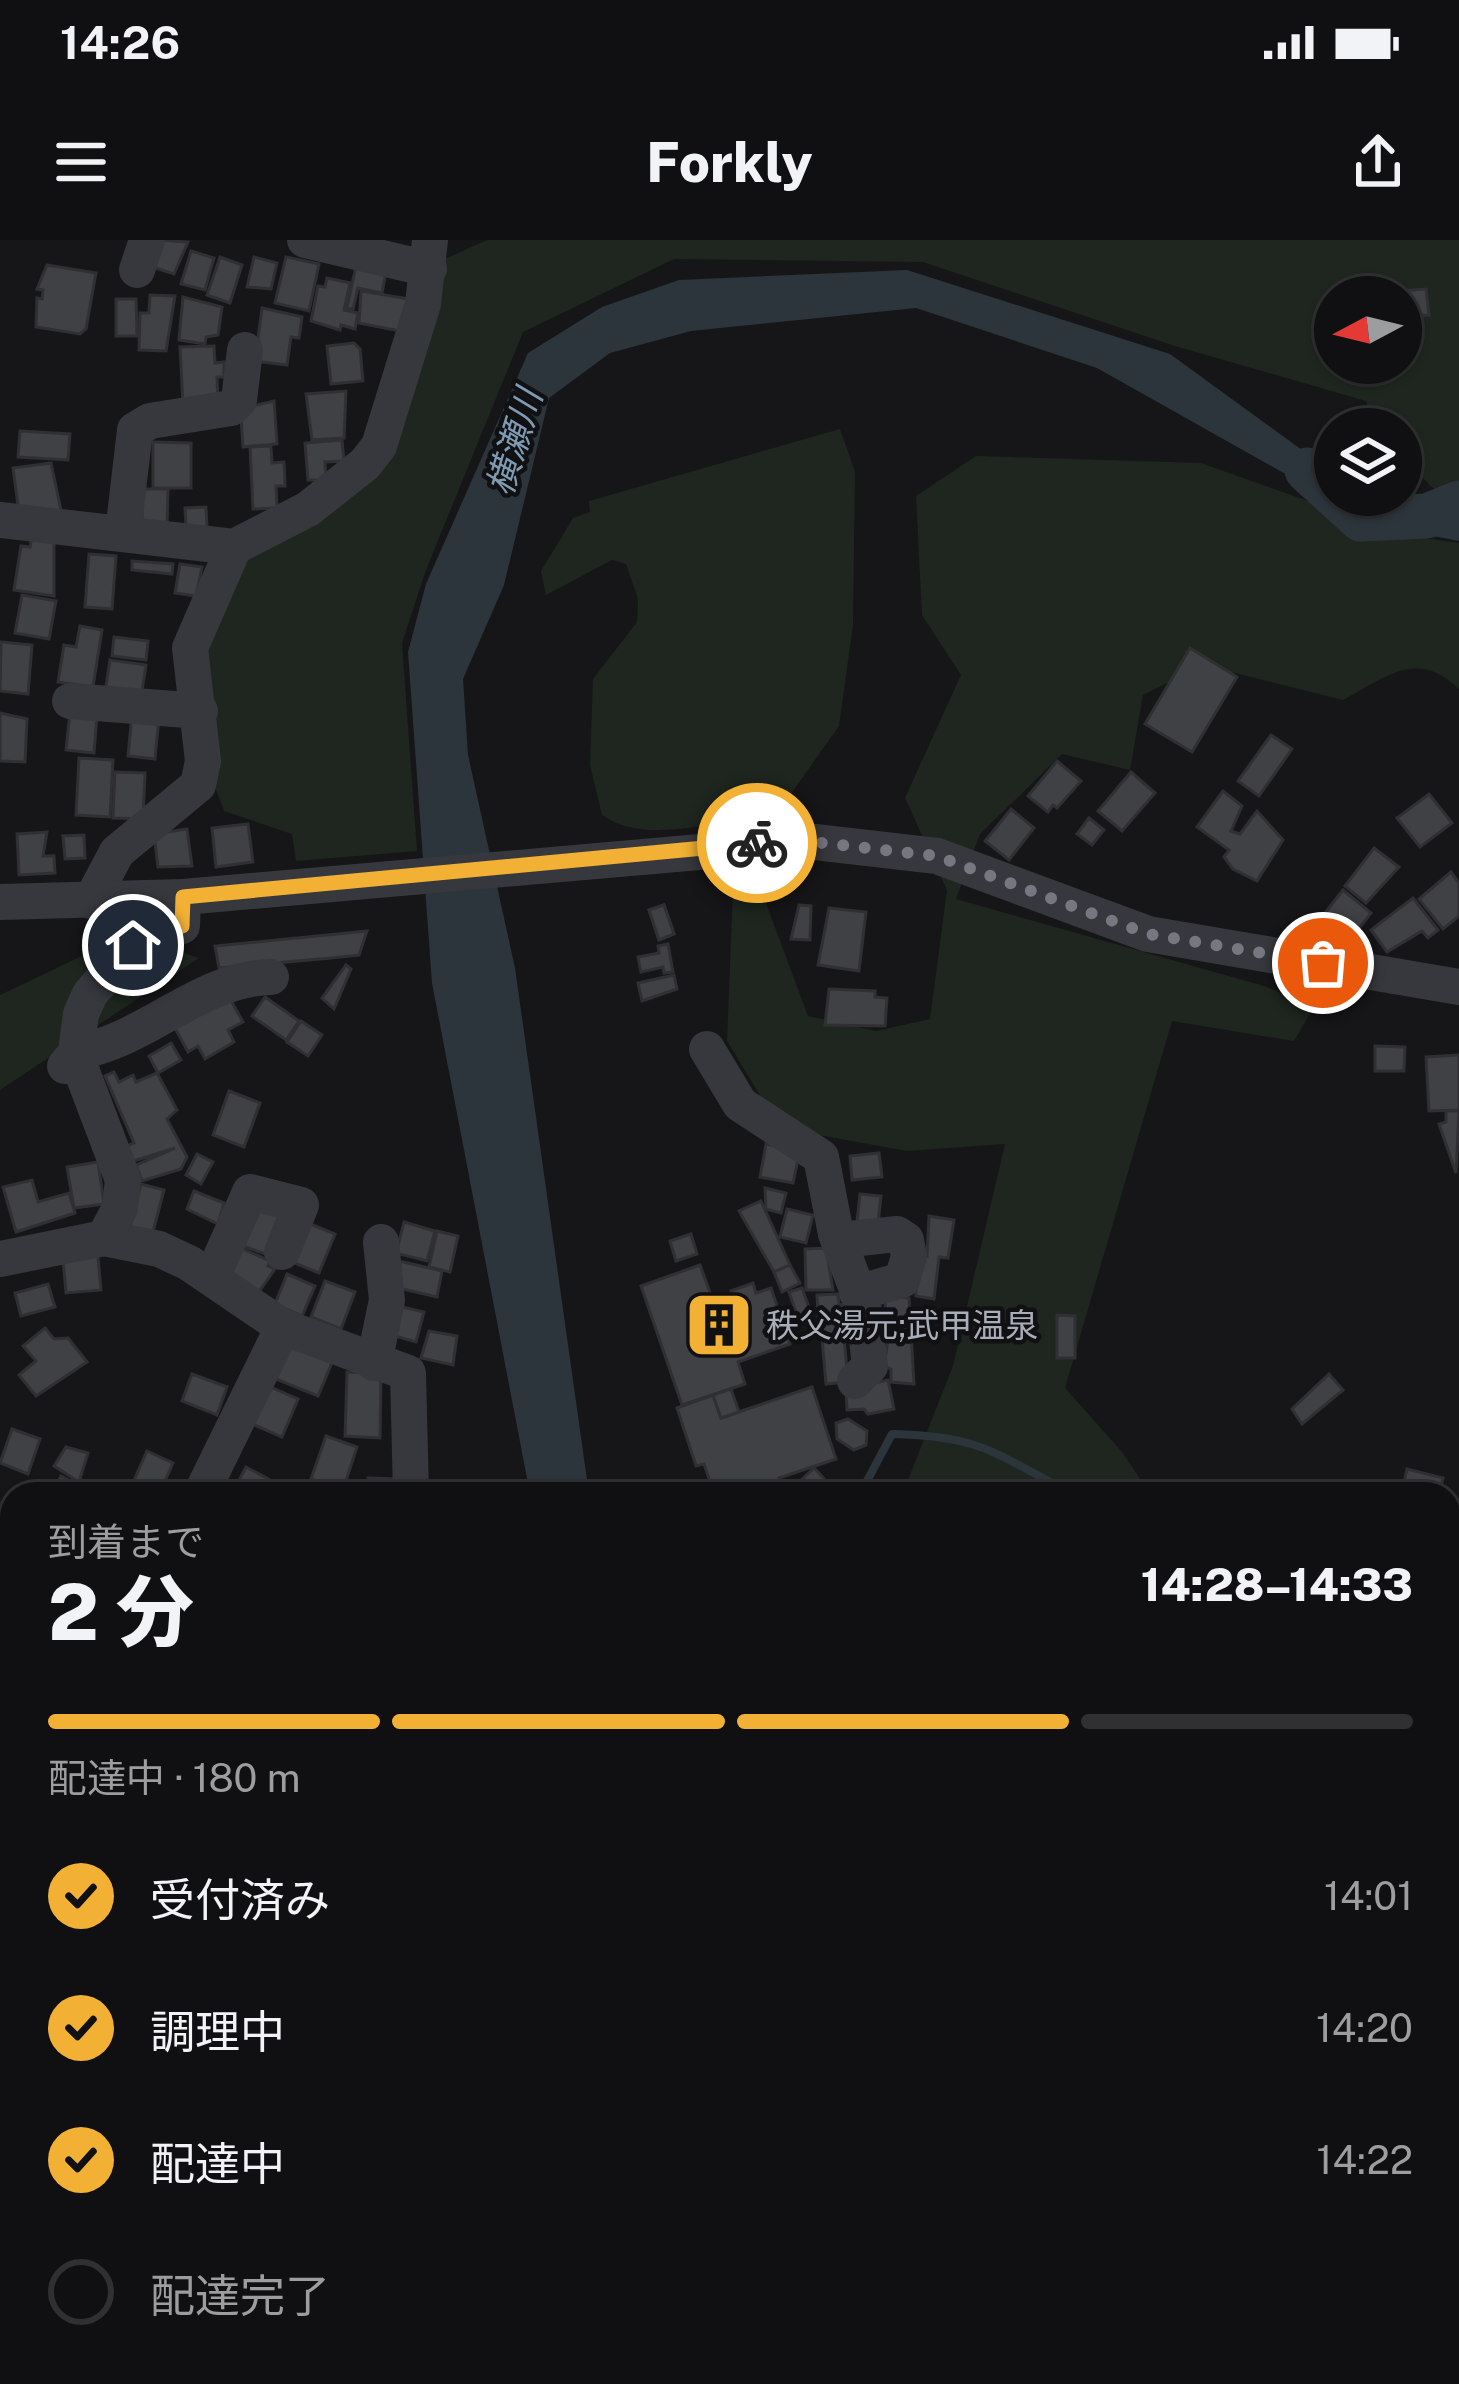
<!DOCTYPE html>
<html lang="ja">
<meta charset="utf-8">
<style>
:root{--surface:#101012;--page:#19191b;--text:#f1f3f6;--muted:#9c9d9f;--line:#303032;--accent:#f2b134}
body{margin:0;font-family:"Public Sans","Noto Sans JP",sans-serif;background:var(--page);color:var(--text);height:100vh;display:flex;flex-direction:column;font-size:45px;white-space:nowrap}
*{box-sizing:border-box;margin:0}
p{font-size:39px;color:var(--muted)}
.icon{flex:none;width:66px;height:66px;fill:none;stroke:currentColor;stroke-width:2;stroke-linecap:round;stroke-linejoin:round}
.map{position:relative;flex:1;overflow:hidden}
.drawer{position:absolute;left:0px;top:1242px;width:1461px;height:903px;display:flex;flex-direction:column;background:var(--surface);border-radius:36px 36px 0 0;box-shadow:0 3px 9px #0004,0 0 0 3px var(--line)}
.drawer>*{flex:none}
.needle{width:78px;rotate:263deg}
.buttons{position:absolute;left:1314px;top:36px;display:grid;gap:24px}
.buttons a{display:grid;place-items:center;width:108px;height:108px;border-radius:50%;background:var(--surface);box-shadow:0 3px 9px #0004,0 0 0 3px var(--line);font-size:60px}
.pin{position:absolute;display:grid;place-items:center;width:102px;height:102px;color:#fff;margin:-51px;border:6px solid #fff;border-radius:50%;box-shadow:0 3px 12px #0007}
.courier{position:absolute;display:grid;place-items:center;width:120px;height:120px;margin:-60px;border:9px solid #f2b134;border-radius:50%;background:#fff;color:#222;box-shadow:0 3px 15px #0007}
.head em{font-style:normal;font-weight:800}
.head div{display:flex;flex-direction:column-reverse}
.head{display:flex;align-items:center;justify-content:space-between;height:204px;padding:0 48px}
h1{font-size:78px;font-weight:800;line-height:90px}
.bar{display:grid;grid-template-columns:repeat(4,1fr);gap:18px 12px;align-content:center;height:144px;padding:0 48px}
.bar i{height:15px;border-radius:9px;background:var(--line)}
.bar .on{background:var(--accent)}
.bar p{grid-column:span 4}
ol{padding:0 48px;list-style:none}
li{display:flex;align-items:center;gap:36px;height:132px}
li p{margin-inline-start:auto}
li .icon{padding:12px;border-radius:50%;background:var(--accent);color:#111;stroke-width:4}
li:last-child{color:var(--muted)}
li i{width:66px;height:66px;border:6px solid var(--line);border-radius:50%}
.status{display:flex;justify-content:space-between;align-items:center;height:84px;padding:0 60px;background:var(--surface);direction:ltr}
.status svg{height:33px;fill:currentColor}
header{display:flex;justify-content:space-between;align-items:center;height:156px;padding:0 48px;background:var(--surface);font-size:54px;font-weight:800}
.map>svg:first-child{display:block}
.green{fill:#1e261f;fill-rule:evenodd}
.water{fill:#2c353c}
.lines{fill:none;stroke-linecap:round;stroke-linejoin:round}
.stream{stroke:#2c353c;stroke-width:8}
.river{stroke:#2c353c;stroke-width:45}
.building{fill:#404145;stroke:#303034;stroke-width:3}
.minor{stroke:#37383d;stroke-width:36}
.done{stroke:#757880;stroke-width:12;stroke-dasharray:0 21.6}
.route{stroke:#f2b134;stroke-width:15}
.labels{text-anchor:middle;stroke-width:9;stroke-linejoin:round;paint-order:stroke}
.poi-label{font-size:33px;fill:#a8adb8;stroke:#111113;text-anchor:start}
.water-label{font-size:36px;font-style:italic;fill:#7f9bb3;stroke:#111113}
</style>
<div class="status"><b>14:26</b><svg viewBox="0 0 49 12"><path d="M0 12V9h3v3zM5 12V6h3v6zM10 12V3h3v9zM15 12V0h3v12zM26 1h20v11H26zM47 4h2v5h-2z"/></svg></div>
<header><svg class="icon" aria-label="menu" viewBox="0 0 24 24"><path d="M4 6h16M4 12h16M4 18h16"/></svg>Forkly<svg class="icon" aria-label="share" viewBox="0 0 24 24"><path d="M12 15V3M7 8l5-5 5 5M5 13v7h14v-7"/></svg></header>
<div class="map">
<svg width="1459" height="2144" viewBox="0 0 1459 2144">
<rect width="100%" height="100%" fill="#161618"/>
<g class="green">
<path d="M487,0H1459V273L1401,217V189H1375L1366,161L1175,106L923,22L674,19L523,92L426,330L402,403L417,611L296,621L292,594L224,571L211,537L203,401L224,345L257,306L371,241L445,19ZM1335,57H1401V123H1335Z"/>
<path d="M840,189L855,232L853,385L839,486L788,558L760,647L808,776L876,791L930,779L947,650L905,558L961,435L922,375L916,256L976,216L1201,223L1403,295L1459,303V449C1417,408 1386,437 1343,460L1203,425L1143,455L1130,530L1062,514L980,594L956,659L1264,746L1314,767L1294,801L1172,781L1065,1148L1123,1213L1150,1254H897L906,1245L953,1126L1005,904L907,911L780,888L727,801L734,625L726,584C685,587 637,600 602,575L590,525L593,439L637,382L638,359L626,324L612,320L546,355L541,331L573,278L590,272L589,261Z"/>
<path d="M126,695L199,718L0,850V755Z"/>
<path d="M0,1665L12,1667V1811L0,1810Z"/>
</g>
<path class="water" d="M907,30L1170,114L1335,234V255H1364L1395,267L1459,248V301L1376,285L1097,128L916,68L691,91L610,113L549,158L504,345L463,439L468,515L515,728L589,1254H530L432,743L408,412L426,344L528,113L602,67L679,40Z"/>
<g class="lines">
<g class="stream">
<path d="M860,1254L892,1194C985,1196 995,1215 1074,1254"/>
<path d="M1449,1788L1459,1793"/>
</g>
<path class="river" d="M1307,230L1361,279L1427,276L1459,263"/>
</g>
<g class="building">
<path d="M157,0L188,2L174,34L149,26Z"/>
<path d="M191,11L214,18L205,50L181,44Z"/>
<path d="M220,17L242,25L230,63L207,55Z"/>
<path d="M254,17L277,23L271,49L247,47Z"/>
<path d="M286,17L319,24L309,71L275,63Z"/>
<path d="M47,25L96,33L86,89L80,94L36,87L37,58L42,59L43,50L37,49Z"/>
<path d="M356,26L386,32L382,53L358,48L353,69L347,68Z"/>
<path d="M327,38L350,43L344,70L358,73L355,89L341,85L340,90L311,81L318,46L325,47Z"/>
<path d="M1426,49L1429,75L1403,77L1401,51Z"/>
<path d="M361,51L409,59L400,91L359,83Z"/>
<path d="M150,55L175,56L166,111L139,110L140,73H149Z"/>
<path d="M183,57L222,67L218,95L206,97L205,104L179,100Z"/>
<path d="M116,59H136L137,96H116Z"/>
<path d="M262,68L302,77L299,98L291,97L287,125L255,121Z"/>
<path d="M354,103L360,109L363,141L331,144L327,106Z"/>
<path d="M214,106L215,123L224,122V137H217L218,163L183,164L180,107Z"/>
<path d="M346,151L344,198L312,200L306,154Z"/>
<path d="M274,161L277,204L243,207L241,177L252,166Z"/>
<path d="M20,191L70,194L68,220L18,217Z"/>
<path d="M342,200L344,221L325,222L326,240H308L305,203Z"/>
<path d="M153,202L191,203V248H153Z"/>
<path d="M271,206L272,223L284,222L285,246H276L277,268L253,269L250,207Z"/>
<path d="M51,223L62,275L19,273L13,228Z"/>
<path d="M142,249H168L167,289H142Z"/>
<path d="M206,267L207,287H186L185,268Z"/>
<path d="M32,296L54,299V356L14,350L21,306L30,307Z"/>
<path d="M89,314L116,316L112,369L85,367Z"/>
<path d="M132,321L173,324L172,334L132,330Z"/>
<path d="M180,324L202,327L196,356L175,353Z"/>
<path d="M22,355L56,361L49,399L15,393Z"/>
<path d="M80,386L102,390L93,447L58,442L64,405L76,407Z"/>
<path d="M114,397L148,401L146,420L112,416Z"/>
<path d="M1,402L32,405L28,454L0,451Z"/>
<path d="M1190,408L1237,437L1192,512L1145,484Z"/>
<path d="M110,420L146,425L140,464L104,459Z"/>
<path d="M70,472L97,475L94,513L66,510Z"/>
<path d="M0,473L27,479L25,522L0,521Z"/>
<path d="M132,474L159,477L155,519L128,516Z"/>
<path d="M1271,495L1292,509L1259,556L1238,541Z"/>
<path d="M79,518L113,520L110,577L76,575Z"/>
<path d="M1057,521L1081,541L1057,568L1053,565L1048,572L1028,556Z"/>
<path d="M115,532L145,533L143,579L113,578Z"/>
<path d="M1131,532L1155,553L1122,591L1098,571Z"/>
<path d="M1223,551L1242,566L1231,591L1240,594L1257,571L1283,600L1257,641L1233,629L1224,617L1229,610L1197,587Z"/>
<path d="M1429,554L1452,583L1420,607L1397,578Z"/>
<path d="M1011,569L1034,588L1009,620L985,601Z"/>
<path d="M1089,578L1104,590L1092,605L1077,594Z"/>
<path d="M248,584L253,622L216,627L212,588Z"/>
<path d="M187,589L192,626L158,627L154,594Z"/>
<path d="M47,592L43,616H54L55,633L19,635L17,594Z"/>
<path d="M84,595L85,618L65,619L63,596Z"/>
<path d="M1374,608L1399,627L1366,663L1345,646Z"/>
<path d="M1451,632L1459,643V676L1443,689L1419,659Z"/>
<path d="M1343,650L1371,673L1347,704L1321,678Z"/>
<path d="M1413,658L1438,690L1428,698L1422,691L1387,712L1371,690Z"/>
<path d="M664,665L674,694L659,700L649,670Z"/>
<path d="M664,665L674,694L659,700L649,670Z"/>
<path d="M799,665L811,666L810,700L791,699Z"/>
<path d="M829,668L866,672L859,731L818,725Z"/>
<path d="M367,691L359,715L331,718L219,728L215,706Z"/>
<path d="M668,704L673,732L664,733L663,727L641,732L638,717L659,713L658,706Z"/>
<path d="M346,725L351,729L334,769L322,758Z"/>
<path d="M674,735L677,749L642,761L638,743Z"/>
<path d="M829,749L875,751V757L887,758L885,786L825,785Z"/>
<path d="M229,757L243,782L228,790L234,802L205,819L198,806L188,812L175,788Z"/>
<path d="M265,757L299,781L286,800L252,776Z"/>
<path d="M301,781L322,795L308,816L287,802Z"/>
<path d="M171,803L181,820L158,833L149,816Z"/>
<path d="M1375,806L1405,807L1404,831H1375Z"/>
<path d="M1459,815V870L1429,871L1426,817Z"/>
<path d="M114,832L119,842L133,835L136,842L157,833L177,870L167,879L187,917L181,929L142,941L136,925L175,908L134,921L127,906L134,903L105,836Z"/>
<path d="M229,851L260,863L244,907L213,895Z"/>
<path d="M1446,871H1459L1456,933L1439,884L1446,882Z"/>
<path d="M766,904L800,910L793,943L760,937Z"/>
<path d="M879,913L882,937L852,940L850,916Z"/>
<path d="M197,914L213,922L201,944L186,935Z"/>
<path d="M98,922L104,964L74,968L67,927Z"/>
<path d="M32,940L38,962L69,953L75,973L16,992L3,947Z"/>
<path d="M141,944L164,950L152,996L129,990Z"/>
<path d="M765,948L786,953L781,973L766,969Z"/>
<path d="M194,951L224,963L218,984L187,969Z"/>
<path d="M860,954L881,956L878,984L857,982Z"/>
<path d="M252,961L287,973L268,1015L235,1003Z"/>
<path d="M761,961L790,1025L774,1032L739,971Z"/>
<path d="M787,969L813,975L806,1003L780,997Z"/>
<path d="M929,976L954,980L948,1018L939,1017L934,1059L916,1056V1014L927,1016Z"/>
<path d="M404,982L435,991L427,1021L396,1013Z"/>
<path d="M308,983L335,994L319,1033L292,1022Z"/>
<path d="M437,991L458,996L450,1032L429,1027Z"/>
<path d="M691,994L697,1014L676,1021L670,1001Z"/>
<path d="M97,1005L101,1050L66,1053L62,1008Z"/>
<path d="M234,1005L270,1021L268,1026L275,1029L256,1056L219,1040Z"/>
<path d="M826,1008L833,1050H806L805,1009Z"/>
<path d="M399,1021L442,1031L437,1057L394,1047Z"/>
<path d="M700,1025L715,1066L734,1060L731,1051L753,1043L756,1053L771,1048L790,1104L738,1122L745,1144L682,1165L641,1046Z"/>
<path d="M790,1025L800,1043L782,1052L774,1032Z"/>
<path d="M287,1034L315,1046L302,1076L275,1064Z"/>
<path d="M325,1041L355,1052L341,1089L311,1077Z"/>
<path d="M48,1044L55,1067L21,1076L15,1053Z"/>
<path d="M802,1048L811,1073L798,1078L789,1052Z"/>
<path d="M838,1054L839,1065L849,1064L851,1086L845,1087L846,1094L819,1096L817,1055Z"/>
<path d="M886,1056L909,1058L914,1144L891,1142V1129L884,1126L890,1087L884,1086Z"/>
<path d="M394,1065L424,1072L416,1102L388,1094Z"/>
<path d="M1057,1075L1075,1076V1118H1057Z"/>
<path d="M45,1088L54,1099L68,1098L87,1122L36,1156L19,1135L36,1121L23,1106Z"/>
<path d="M429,1091L457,1096L453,1125L421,1118Z"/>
<path d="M844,1097L848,1142L826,1144L822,1098Z"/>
<path d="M286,1101L333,1120L318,1156L271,1137Z"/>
<path d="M347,1132L381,1133L380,1198L345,1196Z"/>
<path d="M192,1134L227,1147L217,1175L182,1161Z"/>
<path d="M1329,1134L1343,1150L1302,1184L1292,1169Z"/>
<path d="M888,1140L894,1169L868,1174L864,1169L847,1170L846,1149Z"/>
<path d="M266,1145L298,1159L282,1197L250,1183Z"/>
<path d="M812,1147L836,1219L779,1238L784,1251L774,1254H714L704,1224L696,1226L677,1168L713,1155L721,1178Z"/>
<path d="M731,1149L739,1172L721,1178L713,1155Z"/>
<path d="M848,1179L867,1191L866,1205L854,1210L837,1199L836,1183Z"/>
<path d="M12,1189L40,1199L28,1234L0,1223Z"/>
<path d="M326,1196L357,1207L343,1250L311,1239Z"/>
<path d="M66,1207L88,1213L79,1242L54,1226Z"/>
<path d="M147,1211L173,1223L159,1254L131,1247Z"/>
<path d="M246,1227L283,1247L279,1254H246L235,1248Z"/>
<path d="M814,1228L832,1247L825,1254L813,1246L805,1254H786Z"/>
<path d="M1407,1229L1443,1238L1439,1254L1402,1252Z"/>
<path d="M61,1236L96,1254H52Z"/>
<path d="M368,1238L400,1239L399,1254H368Z"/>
<path d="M1459,1513V1677L1449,1674V1558Z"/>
<path d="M695,2133H729L752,2139L751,2144H693Z"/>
<path d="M817,2133H851L849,2144H814Z"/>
<path d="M1098,2133H1140L1137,2144H1095Z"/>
<path d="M1337,2133H1374L1366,2144H1329Z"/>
</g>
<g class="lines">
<g class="minor">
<path d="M305,0L429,29"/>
<path d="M137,30L147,0"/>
<path d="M0,280L234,307L308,269L365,224L379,206L423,64L430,0"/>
<path d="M123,293L135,190L150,181L231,168L239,160L245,110"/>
<path d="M70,461L200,471"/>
<path d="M91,661L117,612L198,545L203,521L190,408L234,307"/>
<path d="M0,662L183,657L815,602L937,616L1148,694L1459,747"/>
<path d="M707,809L740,864L821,917L836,994L863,1065L870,1126L855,1141"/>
<path d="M65,826L77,812C148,800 198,739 271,737"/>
<path d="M104,998L159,1009L189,1023L283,1087L408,1133L411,1254"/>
<path d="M840,1000L897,994L906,1000L909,1016L902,1040L857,1053"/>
<path d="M0,1019L104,998L120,968L123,940L82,832L77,804L81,774L90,754L133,705L182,686L183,657"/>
<path d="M212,1037L250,952L301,965L282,1012"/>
<path d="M374,1123L387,1060L381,1002"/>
<path d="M201,1254L283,1087"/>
<path d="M1449,2024L1459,2016"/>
<path d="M5,2133L12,2124"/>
<path d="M1188,2133L1203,2144"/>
<path d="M613,2144L614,2133"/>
<path d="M1282,2144L1297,2133"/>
</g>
</g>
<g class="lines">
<path class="done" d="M757,603L814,602L937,616L1148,694L1323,723"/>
<path class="route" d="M133,705L182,686L183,657L757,603"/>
</g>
<defs>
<symbol id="building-square" viewBox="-11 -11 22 22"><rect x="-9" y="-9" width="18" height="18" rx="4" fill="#f2b134" stroke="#111113"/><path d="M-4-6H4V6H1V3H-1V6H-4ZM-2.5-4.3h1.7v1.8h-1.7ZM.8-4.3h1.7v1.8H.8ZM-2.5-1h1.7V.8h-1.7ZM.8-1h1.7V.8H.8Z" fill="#111"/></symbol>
</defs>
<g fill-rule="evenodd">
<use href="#building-square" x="681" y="1047" width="76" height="76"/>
</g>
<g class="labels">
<g class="poi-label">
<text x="766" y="1097">秩父湯元;武甲温泉</text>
</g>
<g class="water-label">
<text transform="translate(514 202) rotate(-73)" y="13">横瀬川</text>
</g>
</g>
</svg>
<div class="buttons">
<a><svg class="needle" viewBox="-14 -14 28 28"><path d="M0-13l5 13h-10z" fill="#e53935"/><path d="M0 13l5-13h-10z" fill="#9c9d9f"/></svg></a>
<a><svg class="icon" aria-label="layers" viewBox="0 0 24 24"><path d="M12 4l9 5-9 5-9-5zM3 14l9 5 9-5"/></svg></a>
</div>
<div class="pin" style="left:1323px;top:723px;background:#ea580c"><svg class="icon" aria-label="bag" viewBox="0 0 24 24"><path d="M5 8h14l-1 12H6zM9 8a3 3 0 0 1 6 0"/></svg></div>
<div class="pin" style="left:133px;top:705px;background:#1f2937"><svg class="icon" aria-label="home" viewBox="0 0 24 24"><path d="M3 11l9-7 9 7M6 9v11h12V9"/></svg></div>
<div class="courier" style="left:757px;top:603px"><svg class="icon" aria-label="bike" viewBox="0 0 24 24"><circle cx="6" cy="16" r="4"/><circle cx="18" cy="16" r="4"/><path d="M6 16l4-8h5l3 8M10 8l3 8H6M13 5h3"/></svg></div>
<section class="drawer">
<div class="head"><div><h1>2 分</h1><p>到着まで</p></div><em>14:28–14:33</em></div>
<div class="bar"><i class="on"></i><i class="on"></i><i class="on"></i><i></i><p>配達中 · 180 m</p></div>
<ol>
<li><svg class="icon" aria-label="check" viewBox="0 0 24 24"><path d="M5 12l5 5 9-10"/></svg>受付済み<p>14:01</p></li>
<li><svg class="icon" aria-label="check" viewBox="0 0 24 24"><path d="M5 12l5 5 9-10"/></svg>調理中<p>14:20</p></li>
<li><svg class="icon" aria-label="check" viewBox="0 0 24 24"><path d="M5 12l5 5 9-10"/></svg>配達中<p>14:22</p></li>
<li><i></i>配達完了</li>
</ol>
</section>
</div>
